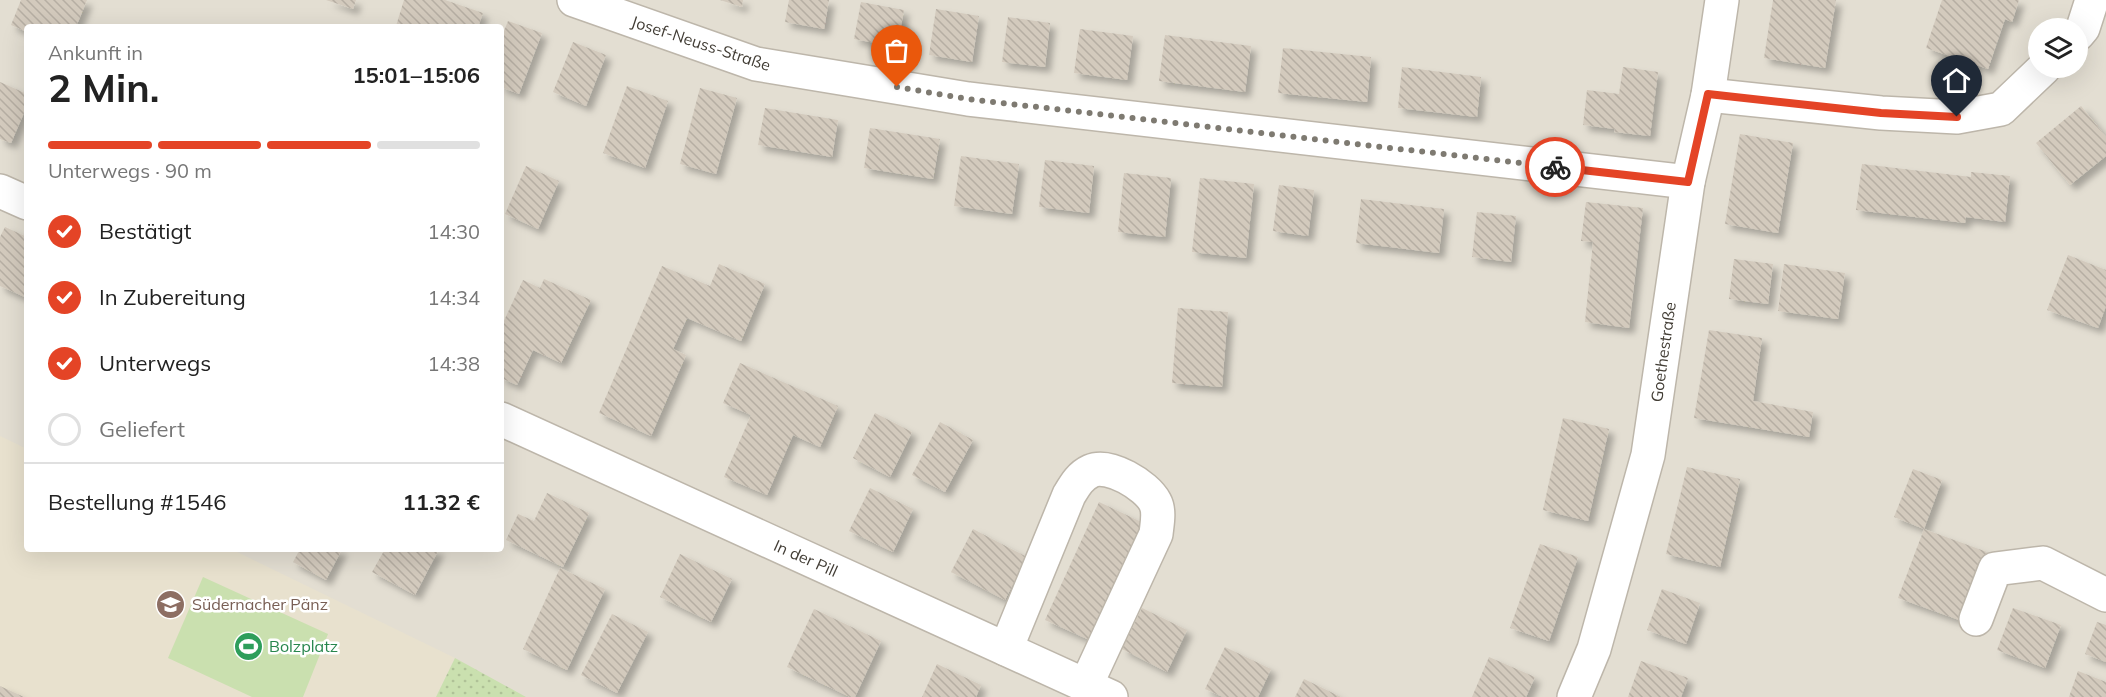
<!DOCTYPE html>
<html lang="de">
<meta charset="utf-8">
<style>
:root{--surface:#fff;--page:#f2f2f2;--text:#222;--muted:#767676;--line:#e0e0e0;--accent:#e44426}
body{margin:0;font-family:Mulish,sans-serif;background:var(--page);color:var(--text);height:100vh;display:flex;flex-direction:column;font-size:22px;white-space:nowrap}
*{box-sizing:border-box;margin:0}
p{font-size:20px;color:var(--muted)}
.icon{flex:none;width:33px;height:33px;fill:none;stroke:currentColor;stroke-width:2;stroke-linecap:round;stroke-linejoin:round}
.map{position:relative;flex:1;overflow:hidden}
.sheet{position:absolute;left:24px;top:24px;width:480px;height:528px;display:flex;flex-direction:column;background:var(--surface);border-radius:6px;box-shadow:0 6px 24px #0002}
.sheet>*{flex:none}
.fabs{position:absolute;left:2028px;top:18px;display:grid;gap:12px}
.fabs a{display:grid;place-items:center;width:60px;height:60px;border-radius:50%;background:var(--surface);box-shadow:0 6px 24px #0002;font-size:30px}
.pin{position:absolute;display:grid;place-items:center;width:51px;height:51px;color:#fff;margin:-62px -26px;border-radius:50% 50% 50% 0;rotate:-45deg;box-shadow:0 0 6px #0007}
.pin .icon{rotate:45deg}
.courier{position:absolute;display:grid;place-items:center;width:60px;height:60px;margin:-30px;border:4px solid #e44426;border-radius:50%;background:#fff;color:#222;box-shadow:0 2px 8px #0007}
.overview em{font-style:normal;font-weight:700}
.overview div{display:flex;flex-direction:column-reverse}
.overview{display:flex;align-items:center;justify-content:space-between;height:102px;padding:0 24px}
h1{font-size:39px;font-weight:700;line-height:45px}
.bar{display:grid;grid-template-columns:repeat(4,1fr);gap:9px 6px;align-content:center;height:72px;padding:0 24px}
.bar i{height:8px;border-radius:4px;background:var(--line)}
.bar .selected{background:var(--accent)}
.bar p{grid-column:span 4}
.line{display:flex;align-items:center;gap:15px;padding:0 24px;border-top:2px solid var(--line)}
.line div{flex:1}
ol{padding:0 24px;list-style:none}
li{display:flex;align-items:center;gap:18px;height:66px}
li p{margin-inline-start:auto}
li .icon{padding:6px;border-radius:50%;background:var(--accent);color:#fff;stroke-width:4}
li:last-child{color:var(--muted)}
li i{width:33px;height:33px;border:3px solid var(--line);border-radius:50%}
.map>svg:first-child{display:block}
.residential{fill:#e3ded2;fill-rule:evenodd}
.education{fill:#e8e1ce}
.grass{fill:url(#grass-dots)}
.garden{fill:#cae0af}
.building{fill:url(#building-back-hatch);filter:url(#shadow)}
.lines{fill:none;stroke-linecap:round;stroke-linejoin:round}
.minor-casing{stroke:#bdb6aa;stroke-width:36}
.minor{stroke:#fff;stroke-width:33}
.done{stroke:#7e7a71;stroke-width:6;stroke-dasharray:0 10.8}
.route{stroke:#e44426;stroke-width:8}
.labels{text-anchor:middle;stroke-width:5;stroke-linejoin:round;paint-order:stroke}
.street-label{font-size:16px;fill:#413c34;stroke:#fff}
.education-label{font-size:16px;fill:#785e54;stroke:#fff;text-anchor:start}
.leisure-label{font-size:16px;fill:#27864d;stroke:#fff;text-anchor:start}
</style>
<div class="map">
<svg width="2106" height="697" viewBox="0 0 2106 697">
<defs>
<pattern id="grass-dots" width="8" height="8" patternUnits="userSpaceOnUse" patternTransform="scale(1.5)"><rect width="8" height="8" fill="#cae0af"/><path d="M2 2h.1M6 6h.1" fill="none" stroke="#afc197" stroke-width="1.8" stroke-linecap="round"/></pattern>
<pattern id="building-back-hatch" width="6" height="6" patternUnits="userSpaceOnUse" patternTransform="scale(1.5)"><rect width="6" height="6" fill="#d3cabd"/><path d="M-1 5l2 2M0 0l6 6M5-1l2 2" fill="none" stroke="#b6aea3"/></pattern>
<filter id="shadow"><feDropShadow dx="5.5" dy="5.5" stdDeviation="3" flood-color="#0004"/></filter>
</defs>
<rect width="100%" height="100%" fill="#f0ece3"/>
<path class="residential" d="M0,0H2106V697H0ZM27,27H501V549H27ZM2038,28H2078V68H2038Z"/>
<path class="education" d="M0,436L27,449V549H231L455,658L436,697H0Z"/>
<path class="grass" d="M455,658L526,697H436Z"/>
<path class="garden" d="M203,577L328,634L303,697H252L168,658Z"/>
<g class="building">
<path d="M21,0H87L76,27H27V32L11,25Z"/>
<path d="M326,0H356L353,9Z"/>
<path d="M404,0H445L483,13L478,27H399L396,26Z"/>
<path d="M720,0H743L742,7Z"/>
<path d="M789,0H829L824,29L785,22Z"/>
<path d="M1773,0H1836L1825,68L1764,58Z"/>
<path d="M1942,0H2019L2012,22L2005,19L1988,69L1926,48Z"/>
<path d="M861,2L904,10L897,47L854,39Z"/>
<path d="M936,9L979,16L972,62L929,55Z"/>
<path d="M1008,17L1050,23L1045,67L1002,62Z"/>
<path d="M508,21L542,33L519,94L501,87V39Z"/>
<path d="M1080,29L1133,36L1127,80L1074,73Z"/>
<path d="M1165,35L1251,46L1245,92L1159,81Z"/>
<path d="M573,42L606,55L586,106L553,92Z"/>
<path d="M1283,48L1371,57L1367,102L1278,93Z"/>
<path d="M1402,67L1481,77L1477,117L1398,108Z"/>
<path d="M1623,67L1658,72L1650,136L1614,132L1615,129L1583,125L1587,90L1619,94Z"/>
<path d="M0,82L27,94V106L11,143L0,139Z"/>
<path d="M627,86L668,101L645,168L603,153Z"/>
<path d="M700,88L737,98L716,174L680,164Z"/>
<path d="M2081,106L2106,137V156L2070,185L2036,143Z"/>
<path d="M765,108L838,120L832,157L758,145Z"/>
<path d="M870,128L940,139L933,179L864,168Z"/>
<path d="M1740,134L1793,143L1778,233L1725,224Z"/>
<path d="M961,156L1019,164L1012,214L954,206Z"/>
<path d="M1045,160L1094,166L1089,213L1039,207Z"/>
<path d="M1862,164L1971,177V172L2010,176L2005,222L1966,217L1965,223L1856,210Z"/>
<path d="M526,166L559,181L538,229L505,214Z"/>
<path d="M1124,173L1171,178L1165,237L1118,232Z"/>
<path d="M1200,178L1254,184L1246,258L1192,252Z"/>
<path d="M1279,185L1314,190L1308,236L1273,231Z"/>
<path d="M1361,199L1444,209L1439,253L1356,243Z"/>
<path d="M1586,202L1643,208L1629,328L1585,322L1593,242L1581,241Z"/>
<path d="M1477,212L1516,216L1511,262L1472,257Z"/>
<path d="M5,227L27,237V298L0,286V237Z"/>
<path d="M2068,255L2106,270V306L2098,328L2047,310Z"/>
<path d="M1734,259L1773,264L1768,304L1729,299Z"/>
<path d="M719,264L765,284L741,341L687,318L673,349L686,355L651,436L599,413L662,266L710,286Z"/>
<path d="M1784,264L1845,273L1838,319L1778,311Z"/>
<path d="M544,279L591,300L561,363L533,350L517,385L501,378V327L523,280L540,288Z"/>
<path d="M1178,308L1228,312L1222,387L1172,383Z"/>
<path d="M1709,330L1762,338L1753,401L1813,412L1809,437L1694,418Z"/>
<path d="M740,363L838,406L820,447L793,435L767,495L724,477L751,415L723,403Z"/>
<path d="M875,413L912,432L890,477L853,458Z"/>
<path d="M1563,418L1609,429L1588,521L1543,510Z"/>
<path d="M940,422L973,440L945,492L912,475Z"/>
<path d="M1687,467L1740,479L1720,567L1666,554Z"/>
<path d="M1913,469L1942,480L1924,529L1894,517Z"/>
<path d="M870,488L913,509L893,552L849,531Z"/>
<path d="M547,493L589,513L563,567L506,540L518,514L534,521Z"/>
<path d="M1099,502L1150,526L1096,643L1045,620Z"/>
<path d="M973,529L1027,557L1005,600L951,572Z"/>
<path d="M1924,529L1987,552L1962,621L1898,598Z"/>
<path d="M1540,544L1578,557L1549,641L1510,628Z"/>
<path d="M300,549H342L326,580L293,562Z"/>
<path d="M385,549H439L415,595L372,572Z"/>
<path d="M680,554L732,579L711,622L660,597Z"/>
<path d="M560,568L605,589L567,670L523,649Z"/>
<path d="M1662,589L1700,603L1686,644L1647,630Z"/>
<path d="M1142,608L1187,630L1167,672L1122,649Z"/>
<path d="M2013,608L2061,625L2045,668L1997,650Z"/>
<path d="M814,609L881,641L855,697H850L787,667Z"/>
<path d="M612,614L648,632L617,693L581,675Z"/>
<path d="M2097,622L2106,625V662L2085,654Z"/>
<path d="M1225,647L1271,669L1258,697H1223L1205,689Z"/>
<path d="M1489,657L1535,677L1526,697H1472Z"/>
<path d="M1641,661L1688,678L1681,697H1628Z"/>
<path d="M937,664L981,685L976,697H922Z"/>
<path d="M2078,671L2106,682V697H2069Z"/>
<path d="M1304,679L1341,697H1295Z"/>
<path d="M0,686L24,697H0Z"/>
</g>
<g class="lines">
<defs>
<g id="minor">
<path d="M574,0L756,64L968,99L1688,182"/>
<path d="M2078,34L2083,28L2092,0"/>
<path d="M1708,95L1881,113L1957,117L2001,109L2044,68"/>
<path d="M0,191L27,203"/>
<path d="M501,419L1111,697"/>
<path d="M1976,619L1995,569L2043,563L2106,595"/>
<path d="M1006,649L1069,495C1075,485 1080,476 1091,471C1109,463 1146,485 1155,502C1160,511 1157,524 1156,534L1086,685"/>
<path d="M1574,697L1594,649L1648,455L1688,182L1708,95L1722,0"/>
</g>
</defs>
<use href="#minor" class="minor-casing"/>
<use href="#minor" class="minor"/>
</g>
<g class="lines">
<path class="done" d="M897,87L968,99L1555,167"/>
<path class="route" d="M1555,167L1688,182L1708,94L1881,113L1957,117"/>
</g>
<defs>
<symbol id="school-disc" viewBox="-11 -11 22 22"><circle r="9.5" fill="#8d6e63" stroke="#fff"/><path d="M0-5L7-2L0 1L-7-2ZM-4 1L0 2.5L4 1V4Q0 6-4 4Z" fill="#fff"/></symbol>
<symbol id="stadium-disc" viewBox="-11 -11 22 22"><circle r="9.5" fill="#2e9e5b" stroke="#fff"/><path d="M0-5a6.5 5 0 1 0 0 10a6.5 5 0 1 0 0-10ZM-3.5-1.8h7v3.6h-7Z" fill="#fff"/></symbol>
</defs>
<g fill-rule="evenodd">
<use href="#school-disc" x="154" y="588" width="33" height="33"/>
<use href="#stadium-disc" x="232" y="630" width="33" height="33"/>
</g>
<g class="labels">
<g class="street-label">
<text transform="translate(701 43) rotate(18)" y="6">Josef-Neuss-Straße</text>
<text transform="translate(1663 352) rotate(-82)" y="6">Goethestraße</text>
<text transform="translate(806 558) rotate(24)" y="6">In der Pill</text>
</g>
<g class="education-label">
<text x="192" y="610">Südernacher Pänz</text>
</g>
<g class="leisure-label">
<text x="269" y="652">Bolzplatz</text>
</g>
</g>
</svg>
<div class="fabs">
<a><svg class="icon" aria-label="layers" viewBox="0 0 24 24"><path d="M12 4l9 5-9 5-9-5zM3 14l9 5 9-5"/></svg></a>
</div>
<div class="pin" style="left:897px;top:87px;background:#ea580c"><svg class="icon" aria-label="bag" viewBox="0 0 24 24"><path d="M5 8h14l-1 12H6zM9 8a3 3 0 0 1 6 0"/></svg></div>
<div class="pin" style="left:1957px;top:117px;background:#1f2937"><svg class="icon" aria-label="home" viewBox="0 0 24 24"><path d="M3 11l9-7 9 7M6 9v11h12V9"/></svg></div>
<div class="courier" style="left:1555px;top:167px"><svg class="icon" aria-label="bike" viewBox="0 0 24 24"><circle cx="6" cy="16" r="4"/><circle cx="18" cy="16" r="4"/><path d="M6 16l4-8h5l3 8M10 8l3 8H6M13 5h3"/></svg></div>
<section class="sheet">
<div class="overview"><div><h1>2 Min.</h1><p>Ankunft in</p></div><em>15:01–15:06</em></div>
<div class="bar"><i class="selected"></i><i class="selected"></i><i class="selected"></i><i></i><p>Unterwegs · 90 m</p></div>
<ol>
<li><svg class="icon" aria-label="check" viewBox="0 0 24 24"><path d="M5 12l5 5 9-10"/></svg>Bestätigt<p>14:30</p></li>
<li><svg class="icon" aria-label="check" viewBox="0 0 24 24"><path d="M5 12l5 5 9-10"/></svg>In Zubereitung<p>14:34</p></li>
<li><svg class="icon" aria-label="check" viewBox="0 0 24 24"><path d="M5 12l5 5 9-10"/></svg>Unterwegs<p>14:38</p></li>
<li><i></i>Geliefert</li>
</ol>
<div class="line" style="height:78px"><div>Bestellung #1546</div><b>11.32 €</b></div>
</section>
</div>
